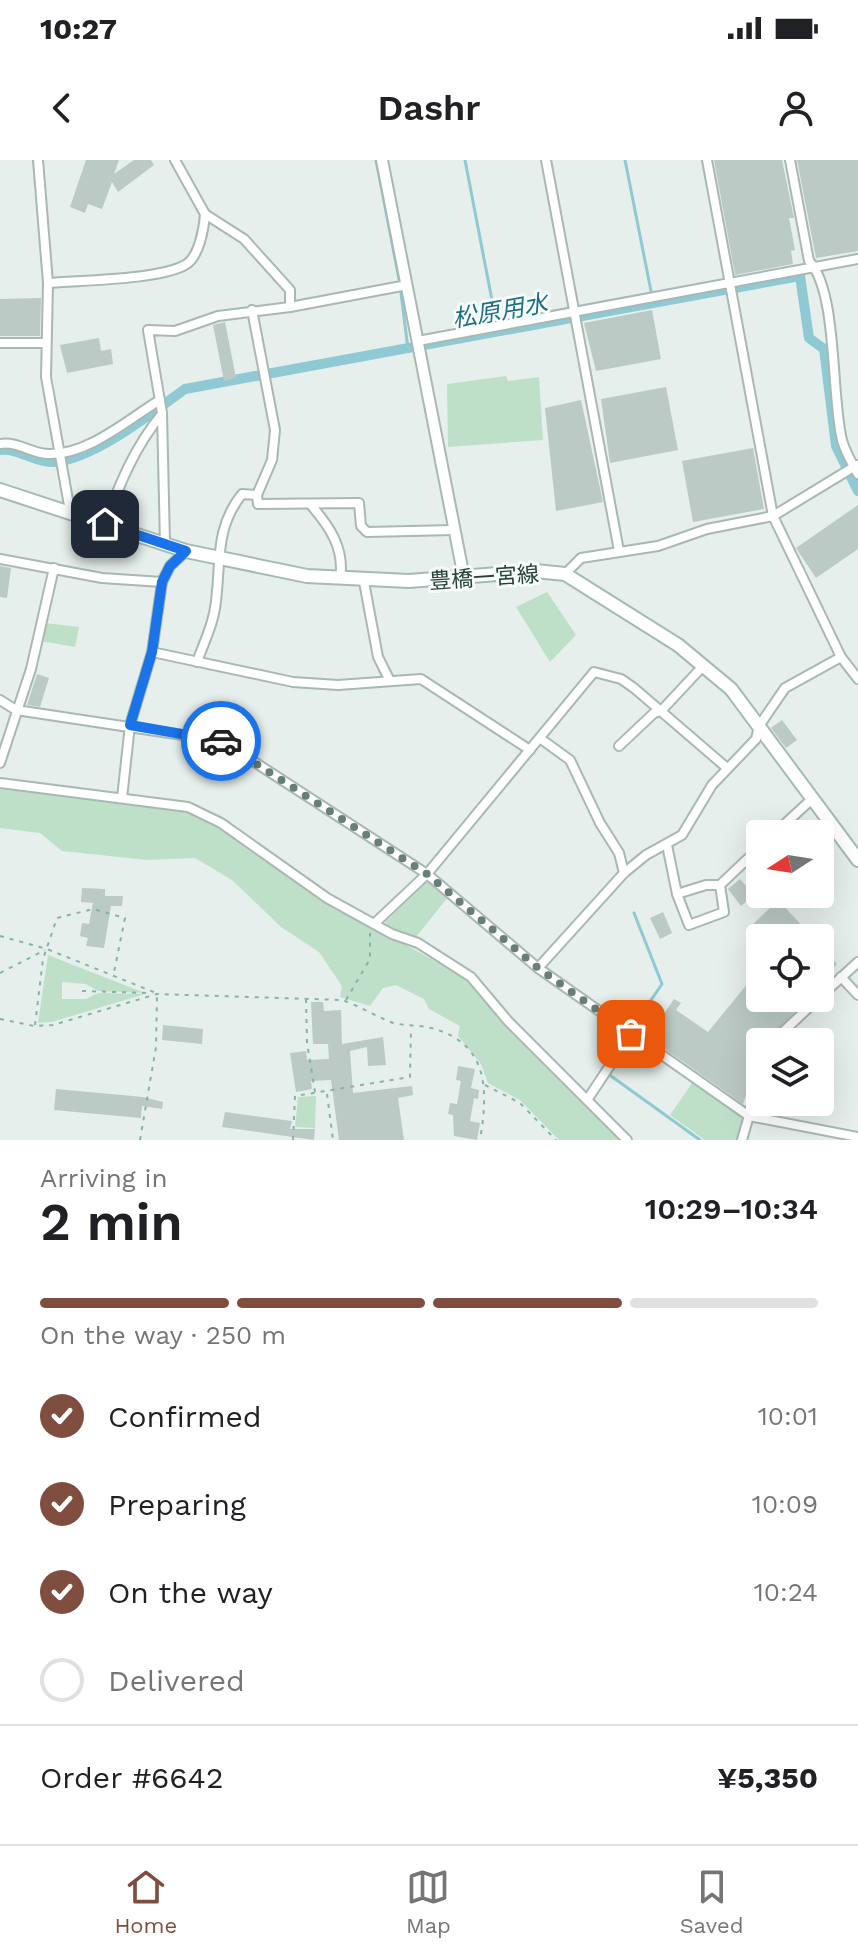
<!DOCTYPE html>
<meta charset="utf-8">
<style>
:root{--surface:#fff;--page:#f6f6f6;--text:#202124;--muted:#757577;--line:#e0e0e0;--accent:#7f4e3f}
body{margin:0;font-family:"Work Sans","Noto Sans JP",sans-serif;background:var(--page);color:var(--text);height:100vh;display:flex;flex-direction:column;font-size:30px;white-space:nowrap}
*{box-sizing:border-box;margin:0}
p{font-size:26px;color:var(--muted)}
.icon{flex:none;width:44px;height:44px;fill:none;stroke:currentColor;stroke-width:2;stroke-linecap:round;stroke-linejoin:round}
.map{position:relative;height:980px;overflow:hidden}
.panel{display:flex;flex-direction:column;background:var(--surface);flex:1}
.panel>*{flex:none}
.needle{width:52px;rotate:258deg}
.buttons{position:absolute;left:746px;top:660px;display:grid;gap:16px}
.buttons a{display:grid;place-items:center;width:88px;height:88px;border-radius:8px;background:var(--surface);box-shadow:0 8px 32px #0002;font-size:40px}
.pin{position:absolute;display:grid;place-items:center;width:68px;height:68px;color:#fff;margin:-34px;border-radius:16px;box-shadow:0 4px 12px #0006}
.courier{position:absolute;display:grid;place-items:center;width:80px;height:80px;margin:-40px;border:6px solid #1a73e8;border-radius:50%;background:#fff;color:#222;box-shadow:0 2px 10px #0007}
.headline em{font-style:normal;font-weight:600}
.headline div{display:flex;flex-direction:column-reverse}
.headline{display:flex;align-items:center;justify-content:space-between;height:136px;padding:0 40px}
h1{font-size:52px;font-weight:600;line-height:60px}
.bar{display:grid;grid-template-columns:repeat(4,1fr);gap:12px 8px;align-content:center;height:96px;padding:0 40px}
.bar i{height:10px;border-radius:6px;background:var(--line)}
.bar .active{background:var(--accent)}
.bar p{grid-column:span 4}
.line{display:flex;align-items:center;gap:20px;padding:0 40px;border-top:2px solid var(--line)}
.line div{flex:1}
ol{padding:0 40px;list-style:none}
li{display:flex;align-items:center;gap:24px;height:88px}
li p{margin-inline-start:auto}
li .icon{padding:8px;border-radius:50%;background:var(--accent);color:#fff;stroke-width:4}
li:last-child{color:var(--muted)}
li i{width:44px;height:44px;border:4px solid var(--line);border-radius:50%}
.status{display:flex;justify-content:space-between;align-items:center;height:56px;padding:0 40px;background:var(--surface);direction:ltr}
.status svg{height:22px;fill:currentColor}
header{display:flex;justify-content:space-between;align-items:center;height:104px;padding:0 40px;background:var(--surface);font-size:36px;font-weight:600}
.dock{display:flex;justify-content:space-around;align-items:center;height:112px;border-top:2px solid var(--line);background:var(--surface);font-size:22px;color:var(--muted)}
.dock a{display:grid;justify-items:center;gap:4px}
.dock .active{color:var(--accent)}
.map>svg:first-child{display:block}
.green{fill:#bfe0c8}
.lines{fill:none;stroke-linecap:round;stroke-linejoin:round}
.stream{stroke:#8ec9d4;stroke-width:3}
.canal{stroke:#8ec9d4;stroke-width:10}
.building{fill:#bbcac4}
.minor-casing{stroke:#a8b8b2;stroke-width:12}
.tertiary-casing{stroke:#a8b8b2;stroke-width:14}
.secondary-casing{stroke:#a4bbb3;stroke-width:16}
.path{stroke:#86b3a5;stroke-width:2;stroke-dasharray:4 6;stroke-linecap:butt}
.minor{stroke:#fff;stroke-width:8}
.tertiary{stroke:#fff;stroke-width:10}
.secondary{stroke:#fff;stroke-width:12}
.done{stroke:#687f78;stroke-width:8;stroke-dasharray:0 14.4}
.route{stroke:#1a73e8;stroke-width:10}
.labels{text-anchor:middle;stroke-width:6;stroke-linejoin:round;paint-order:stroke}
.street-label{font-size:22px;fill:#24423a;stroke:#f7fbf9}
.water-label{font-size:24px;font-style:italic;fill:#1c6f80;stroke:#f7fbf9}
</style>
<div class="status"><b>10:27</b><svg viewBox="0 0 49 12"><path d="M0 12V9h3v3zM5 12V6h3v6zM10 12V3h3v9zM15 12V0h3v12zM26 1h20v11H26zM47 4h2v5h-2z"/></svg></div>
<header><svg class="icon" aria-label="back" viewBox="0 0 24 24"><path d="M15 5l-7 7 7 7"/></svg>Dashr<svg class="icon" aria-label="person" viewBox="0 0 24 24"><circle cx="12" cy="8" r="4"/><path d="M4 21q1-7 8-7t8 7"/></svg></header>
<div class="map">
<svg width="858" height="980" viewBox="0 0 858 980">
<rect width="100%" height="100%" fill="#e6efeb"/>
<g class="green">
<path d="M506,216L508,221L539,217L543,280L448,287L447,224Z"/>
<path d="M547,432L576,475L550,502L516,447Z"/>
<path d="M44,463L79,467L75,487L40,481Z"/>
<path d="M0,628L183,649L218,665L326,741L462,816L621,980H559L520,940L488,923L481,904L458,876L460,866L429,849L424,839L396,825L383,828L370,846L340,837L342,826L319,792L281,767L232,720L195,698L147,700L62,691L40,673L0,668Z"/>
<path d="M428,721L448,737L416,777L395,772L385,762Z"/>
<path d="M48,795L145,833L98,831L86,824L62,822V839H86L98,833L145,834L52,862L38,863Z"/>
<path d="M692,923L743,958L737,980H705L670,955Z"/>
<path d="M316,936L315,968L295,967L298,937Z"/>
</g>
<g class="lines">
<g class="stream">
<path d="M376,0L399,119"/>
<path d="M465,0L496,161"/>
<path d="M625,0L651,131"/>
<path d="M401,133L408,189"/>
<path d="M630,871L662,824L634,753"/>
<path d="M602,909L609,899"/>
<path d="M611,916L700,980"/>
</g>
<path class="canal" d="M0,290C20,288 35,303 54,302C94,299 152,253 185,229L800,116L809,178L824,189L836,286L858,331"/>
</g>
<g class="building">
<path d="M86,0H119L114,14L134,0H151L154,5L118,32L112,22L102,49L88,44L85,53L70,47Z"/>
<path d="M714,0H782L794,58H789L795,90L791,91L793,104L735,115Z"/>
<path d="M797,0H858V91L816,98Z"/>
<path d="M41,138L40,176H0V139Z"/>
<path d="M652,150L661,199L596,211L584,163Z"/>
<path d="M225,162L236,218L224,221L213,165Z"/>
<path d="M99,178L101,191L111,189L113,204L67,213L60,185Z"/>
<path d="M666,227L678,290L610,303L601,239Z"/>
<path d="M581,240L603,342L556,351L545,248Z"/>
<path d="M753,288L764,349L693,362L682,301Z"/>
<path d="M858,345V389L816,418L796,388Z"/>
<path d="M0,406L11,408L7,438L0,437Z"/>
<path d="M37,514L49,518L40,547L27,545Z"/>
<path d="M782,560L797,580L786,588L771,568Z"/>
<path d="M740,719L754,735L741,746L728,729Z"/>
<path d="M82,728L105,729V736H123L122,746H111L104,788L86,786L88,778L80,776L82,763L89,764L93,743L81,742Z"/>
<path d="M778,740L795,758L813,778H760V784L747,770Z"/>
<path d="M663,752L672,773L660,779L650,758Z"/>
<path d="M820,786L837,804L831,810L834,814L820,827Z"/>
<path d="M760,797V838H809L765,882H760V892L753,904L759,908L754,914L743,944L658,884L661,880L651,873L674,839L681,843L676,850L708,872L757,812L751,806Z"/>
<path d="M311,842H323L324,851L341,850L342,884L383,877L386,905L368,906L367,887L350,891L353,933L412,926L413,935L398,938L404,980H339L331,920L311,921L312,929L296,932L290,893L306,891L307,900L329,899L328,884H313Z"/>
<path d="M163,865L203,869L202,884L162,880Z"/>
<path d="M458,906L475,909L471,928L479,930L478,939L474,938L470,961L480,963L477,980L454,976L453,955L448,954L450,943L457,944L461,921L456,920Z"/>
<path d="M56,929L143,937L163,942L162,949L142,946L141,958L54,950Z"/>
<path d="M225,952L292,961L290,969H315L314,980L222,967Z"/>
</g>
<g class="lines">
<defs>
<g id="minor">
<path d="M38,0L48,123L46,217L70,351"/>
<path d="M175,0L205,54L244,79L290,130V147"/>
<path d="M546,0L619,391"/>
<path d="M707,0L773,356L841,497L858,519"/>
<path d="M790,0L809,101C838,131 831,237 842,280C845,292 852,303 858,314"/>
<path d="M48,123C81,120 158,120 185,105C199,98 204,68 205,54"/>
<path d="M418,181L858,99"/>
<path d="M0,183H45"/>
<path d="M0,284C19,281 31,294 49,294C88,295 127,260 160,240"/>
<path d="M257,335L258,344L359,343L361,366L367,372L454,370"/>
<path d="M311,345C330,367 345,389 340,419"/>
<path d="M105,364C119,325 135,286 162,254"/>
<path d="M165,384L162,253L148,170L175,171L218,156L290,147L407,125"/>
<path d="M0,399L102,418L162,422"/>
<path d="M565,414L581,398L658,386L707,369L773,356L857,305"/>
<path d="M364,422L378,497L390,521"/>
<path d="M152,492L293,522L338,525L421,519L530,590"/>
<path d="M197,502C204,482 214,463 216,441C221,400 215,368 242,334L257,335L272,300L275,270L252,150"/>
<path d="M0,540L16,550L222,581L427,714L538,808L749,956L858,977"/>
<path d="M541,579L570,600L600,663L619,693L624,713"/>
<path d="M619,586L654,553L661,551L704,505"/>
<path d="M0,603L31,509L54,408"/>
<path d="M0,623L188,647L221,663L327,738L392,774L418,783L471,817L508,861L627,980"/>
<path d="M122,638L130,565L152,492L162,422L170,406L186,391"/>
<path d="M774,674L813,638"/>
<path d="M667,685L677,734L689,765L724,752L720,725"/>
<path d="M677,734L706,725H720L760,687"/>
<path d="M376,762L427,714L594,512L621,519L634,528L727,608"/>
<path d="M538,808L624,713L646,695L682,675L712,625L756,579L759,566L785,528L841,497"/>
<path d="M841,817L858,835"/>
<path d="M820,837L858,802"/>
<path d="M772,882L819,838"/>
<path d="M587,940L631,874"/>
<path d="M742,980L760,917"/>
</g>
<path id="tertiary" d="M382,0L464,418"/>
<path id="secondary" d="M0,330L186,391L307,416L409,421L535,411L565,414L678,485L731,529L858,700"/>
</defs>
<use href="#minor" class="minor-casing"/>
<use href="#tertiary" class="tertiary-casing"/>
<use href="#secondary" class="secondary-casing"/>
<g class="path">
<path d="M0,776L47,789L156,833"/>
<path d="M0,813L45,790"/>
<path d="M82,831L147,833"/>
<path d="M306,839L307,883L315,932"/>
<path d="M346,840L370,799V773"/>
<path d="M0,859L34,866L53,865L157,834L342,840C358,845 380,859 394,863C406,866 419,865 431,868C490,883 488,932 480,980"/>
<path d="M35,865L43,799L57,758L93,749L125,758L113,817"/>
<path d="M485,925L520,943L556,980"/>
<path d="M327,934L333,980"/>
<path d="M140,980L156,887L157,835"/>
<path d="M293,980L295,936L410,917L411,868"/>
</g>
<use href="#minor" class="minor"/>
<use href="#tertiary" class="tertiary"/>
<use href="#secondary" class="secondary"/>
</g>
<g class="lines">
<path class="done" d="M221,581L427,714L538,808L631,874"/>
<path class="route" d="M105,364L186,391L170,406L162,422L152,492L130,565L221,581"/>
</g>
<g class="labels">
<g class="street-label">
<text transform="translate(484 417) rotate(-4)" y="8">豊橋一宮線</text>
</g>
<g class="water-label">
<text transform="translate(500 151) rotate(-10)" y="8">松原用水</text>
</g>
</g>
</svg>
<div class="buttons">
<a><svg class="needle" viewBox="-14 -14 28 28"><path d="M0-13l5 13h-10z" fill="#e53935"/><path d="M0 13l5-13h-10z" fill="#757577"/></svg></a>
<a><svg class="icon" aria-label="locate" viewBox="0 0 24 24"><circle cx="12" cy="12" r="6"/><path d="M12 2v4M12 18v4M2 12h4M18 12h4"/></svg></a>
<a><svg class="icon" aria-label="layers" viewBox="0 0 24 24"><path d="M12 4l9 5-9 5-9-5zM3 14l9 5 9-5"/></svg></a>
</div>
<div class="pin" style="left:631px;top:874px;background:#ea580c"><svg class="icon" aria-label="bag" viewBox="0 0 24 24"><path d="M5 8h14l-1 12H6zM9 8a3 3 0 0 1 6 0"/></svg></div>
<div class="pin" style="left:105px;top:364px;background:#1f2937"><svg class="icon" aria-label="home" viewBox="0 0 24 24"><path d="M3 11l9-7 9 7M6 9v11h12V9"/></svg></div>
<div class="courier" style="left:221px;top:581px"><svg class="icon" aria-label="car" viewBox="0 0 24 24"><path d="M5 17H2v-5l4-1 3-4h7l3 4 3 1v5h-3M9 17h6M6 11h13"/><circle cx="7" cy="17" r="2"/><circle cx="17" cy="17" r="2"/></svg></div>
</div>
<section class="panel">
<div class="headline"><div><h1>2 min</h1><p>Arriving in</p></div><em>10:29–10:34</em></div>
<div class="bar"><i class="active"></i><i class="active"></i><i class="active"></i><i></i><p>On the way · 250 m</p></div>
<ol>
<li><svg class="icon" aria-label="check" viewBox="0 0 24 24"><path d="M5 12l5 5 9-10"/></svg>Confirmed<p>10:01</p></li>
<li><svg class="icon" aria-label="check" viewBox="0 0 24 24"><path d="M5 12l5 5 9-10"/></svg>Preparing<p>10:09</p></li>
<li><svg class="icon" aria-label="check" viewBox="0 0 24 24"><path d="M5 12l5 5 9-10"/></svg>On the way<p>10:24</p></li>
<li><i></i>Delivered</li>
</ol>
<div class="line" style="height:104px"><div>Order #6642</div><b>¥5,350</b></div>
</section>
<nav class="dock">
<a class="active"><svg class="icon" aria-label="home" viewBox="0 0 24 24"><path d="M3 11l9-7 9 7M6 9v11h12V9"/></svg>Home</a>
<a><svg class="icon" aria-label="map" viewBox="0 0 24 24"><path d="M3 6l6-2 6 2 6-2v14l-6 2-6-2-6 2zM9 4v14M15 6v14"/></svg>Map</a>
<a><svg class="icon" aria-label="saved" viewBox="0 0 24 24"><path d="M7 4h10v16l-5-4-5 4z"/></svg>Saved</a>
</nav>
